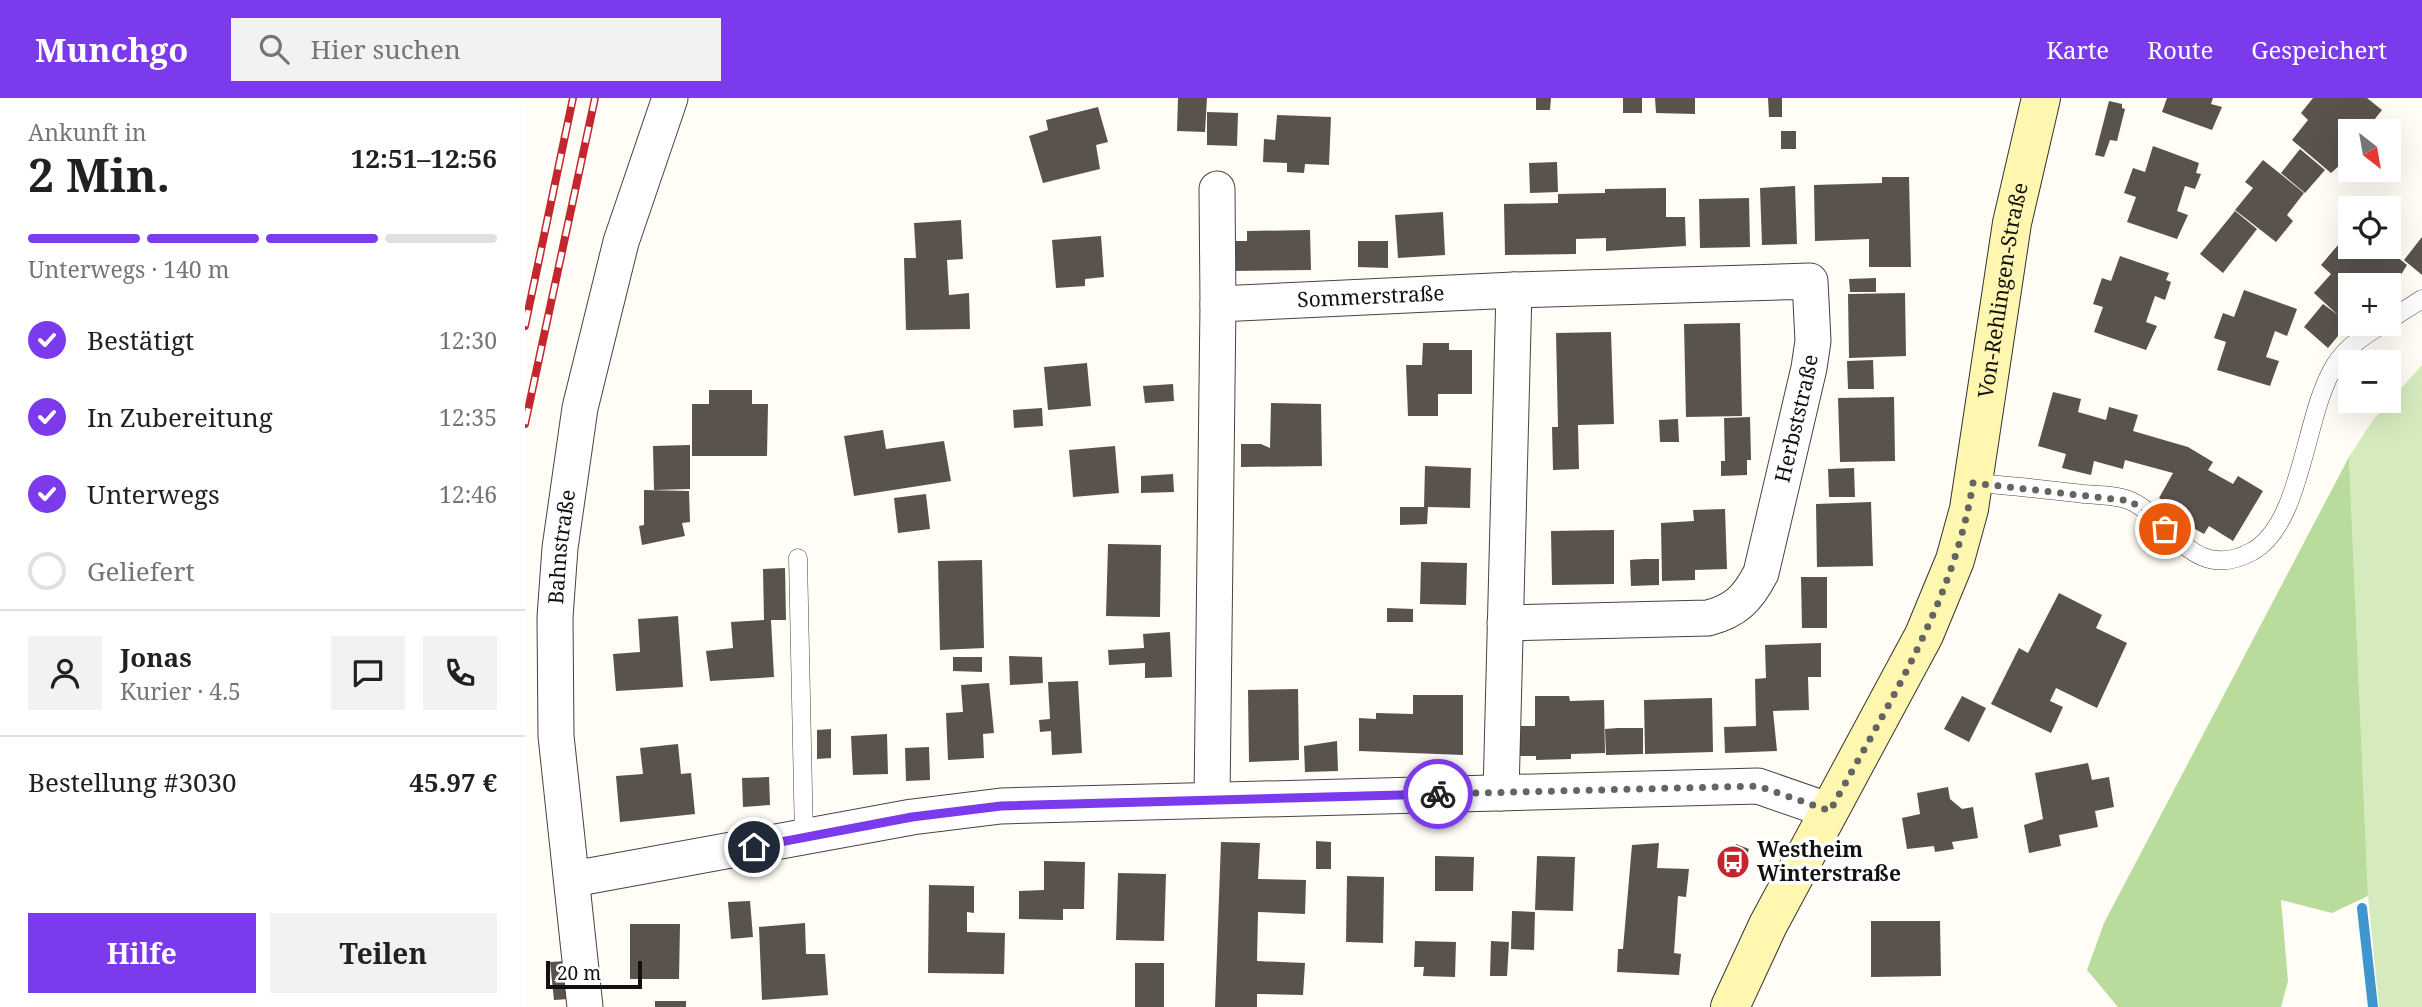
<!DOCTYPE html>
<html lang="de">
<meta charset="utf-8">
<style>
:root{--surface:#fff;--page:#f2f2f2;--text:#202124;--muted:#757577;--line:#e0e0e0;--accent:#7c3aed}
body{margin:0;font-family:"Noto Serif",serif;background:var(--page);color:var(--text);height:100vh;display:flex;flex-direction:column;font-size:26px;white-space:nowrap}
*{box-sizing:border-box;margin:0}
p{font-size:23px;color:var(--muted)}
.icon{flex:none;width:38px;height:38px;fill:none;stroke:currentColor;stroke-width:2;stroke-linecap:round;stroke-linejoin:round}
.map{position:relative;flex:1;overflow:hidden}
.side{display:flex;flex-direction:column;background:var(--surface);width:525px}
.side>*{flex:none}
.needle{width:46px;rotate:149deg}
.tools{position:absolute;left:1813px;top:21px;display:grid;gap:14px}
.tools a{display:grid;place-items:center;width:63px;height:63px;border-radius:0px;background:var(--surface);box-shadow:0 7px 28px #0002;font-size:35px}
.scale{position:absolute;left:21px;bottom:18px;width:96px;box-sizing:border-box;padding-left:7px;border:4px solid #111;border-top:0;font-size:19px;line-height:24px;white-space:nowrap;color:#111;-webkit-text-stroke:5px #fff;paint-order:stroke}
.pin{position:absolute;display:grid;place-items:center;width:60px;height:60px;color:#fff;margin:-30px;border:4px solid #fff;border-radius:50%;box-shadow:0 2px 7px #0007}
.courier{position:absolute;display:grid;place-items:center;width:70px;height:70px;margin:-35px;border:5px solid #7c3aed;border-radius:50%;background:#fff;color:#222;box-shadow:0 2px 9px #0007}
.head em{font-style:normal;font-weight:700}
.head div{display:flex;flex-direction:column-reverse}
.head{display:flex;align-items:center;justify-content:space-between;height:119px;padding:0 28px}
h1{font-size:46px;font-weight:700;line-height:52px}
.bar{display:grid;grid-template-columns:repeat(4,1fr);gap:10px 7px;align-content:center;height:84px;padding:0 28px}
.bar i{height:9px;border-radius:5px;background:var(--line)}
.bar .on{background:var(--accent)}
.bar p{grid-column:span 4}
.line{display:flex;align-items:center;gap:18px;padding:0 28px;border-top:2px solid var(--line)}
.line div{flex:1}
.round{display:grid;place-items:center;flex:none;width:74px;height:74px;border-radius:0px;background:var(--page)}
ol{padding:0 28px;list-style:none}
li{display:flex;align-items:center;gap:21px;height:77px}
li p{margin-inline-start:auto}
li .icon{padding:7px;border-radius:50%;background:var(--accent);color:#fff;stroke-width:4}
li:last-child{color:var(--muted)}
li i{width:38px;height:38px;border:4px solid var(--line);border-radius:50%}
.action{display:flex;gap:14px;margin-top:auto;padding:14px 28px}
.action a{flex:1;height:80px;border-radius:0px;background:var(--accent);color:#fff;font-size:28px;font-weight:700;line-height:80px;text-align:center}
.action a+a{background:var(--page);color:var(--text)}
header{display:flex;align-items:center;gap:42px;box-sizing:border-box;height:98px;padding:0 35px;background:var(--accent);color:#fff}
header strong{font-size:33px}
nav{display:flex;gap:38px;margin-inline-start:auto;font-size:24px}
.search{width:490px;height:63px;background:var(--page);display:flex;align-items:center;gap:18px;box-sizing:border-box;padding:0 24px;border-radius:0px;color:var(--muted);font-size:26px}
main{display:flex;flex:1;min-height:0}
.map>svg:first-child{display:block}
.green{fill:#d5ebbd}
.forest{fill:#b9dc9c}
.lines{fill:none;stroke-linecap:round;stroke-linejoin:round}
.stream{stroke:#3f96cf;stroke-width:10}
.building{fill:#5a524d}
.lane-casing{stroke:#444;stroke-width:19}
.street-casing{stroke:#444;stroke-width:37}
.secondary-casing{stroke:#333;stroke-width:40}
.lane{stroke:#fff;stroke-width:18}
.street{stroke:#fff;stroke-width:35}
.secondary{stroke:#fff6b0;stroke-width:38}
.rail-casing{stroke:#c4262e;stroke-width:8}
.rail{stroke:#fff;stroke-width:5;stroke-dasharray:16;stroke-linecap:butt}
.done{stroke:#646461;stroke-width:7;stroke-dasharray:0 12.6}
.route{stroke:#7c3aed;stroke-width:9}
.labels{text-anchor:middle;stroke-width:7;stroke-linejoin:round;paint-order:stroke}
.street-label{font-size:21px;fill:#111;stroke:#fff}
.poi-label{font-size:21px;font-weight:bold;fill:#111;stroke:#fff;text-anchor:start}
</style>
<header>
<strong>Munchgo</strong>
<div class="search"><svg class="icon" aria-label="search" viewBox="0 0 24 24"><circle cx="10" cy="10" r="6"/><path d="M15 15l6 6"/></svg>Hier suchen</div>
<nav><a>Karte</a><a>Route</a><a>Gespeichert</a></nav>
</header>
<main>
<section class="side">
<div class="head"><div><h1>2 Min.</h1><p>Ankunft in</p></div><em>12:51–12:56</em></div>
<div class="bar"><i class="on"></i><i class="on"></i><i class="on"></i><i></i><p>Unterwegs · 140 m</p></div>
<ol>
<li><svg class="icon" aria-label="check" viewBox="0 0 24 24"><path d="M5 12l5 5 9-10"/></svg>Bestätigt<p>12:30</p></li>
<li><svg class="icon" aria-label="check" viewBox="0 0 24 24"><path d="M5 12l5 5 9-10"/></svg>In Zubereitung<p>12:35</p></li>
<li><svg class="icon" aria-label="check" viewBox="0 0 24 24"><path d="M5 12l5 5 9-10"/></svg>Unterwegs<p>12:46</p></li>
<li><i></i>Geliefert</li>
</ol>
<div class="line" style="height:126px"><a class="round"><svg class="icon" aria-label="person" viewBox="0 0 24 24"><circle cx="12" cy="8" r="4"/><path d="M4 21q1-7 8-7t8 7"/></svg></a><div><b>Jonas</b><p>Kurier · 4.5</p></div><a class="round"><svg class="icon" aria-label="chat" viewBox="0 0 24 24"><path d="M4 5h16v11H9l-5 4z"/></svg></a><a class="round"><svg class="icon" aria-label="phone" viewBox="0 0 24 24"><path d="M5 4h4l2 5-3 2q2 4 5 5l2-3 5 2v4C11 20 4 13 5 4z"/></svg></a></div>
<div class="line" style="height:91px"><div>Bestellung #3030</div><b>45.97 €</b></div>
<div class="action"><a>Hilfe</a><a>Teilen</a></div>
</section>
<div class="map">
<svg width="1897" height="909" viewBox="0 0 1897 909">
<rect width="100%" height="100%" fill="#fffdf5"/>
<path class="green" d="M1897,267V909H1854L1843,798L1824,359L1848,322Z"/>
<path class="forest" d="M1824,359L1843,798L1807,815L1756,802L1763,883L1756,909H1593L1562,872L1579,825Z"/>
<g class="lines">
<path class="stream" d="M1837,810L1848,909"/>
</g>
<g class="building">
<path d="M653,0H682L680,34L652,33Z"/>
<path d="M1011,0H1026L1025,12H1011Z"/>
<rect x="1098" y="0" width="19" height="15"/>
<path d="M1130,0H1170V16L1131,15Z"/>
<path d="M1243,0H1257V19H1244Z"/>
<path d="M1642,0H1688L1686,6L1697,9L1687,32L1637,14Z"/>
<path d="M1788,0H1842L1857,12L1849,22L1853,25L1847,33L1834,28L1825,33V39L1817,49L1825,58L1806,75L1767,42L1783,22L1776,15Z"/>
<path d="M1584,3L1597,6V10L1600,11L1592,43L1585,42L1579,59L1570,57Z"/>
<path d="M573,9L583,44L571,47L575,71L518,85L504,38L523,32L521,22Z"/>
<path d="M682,14L713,15L712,48L682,47Z"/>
<path d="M752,17L806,19L804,67L780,66L779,75L762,74V65L738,64L739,41L750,42Z"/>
<rect x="1256" y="33" width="15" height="18"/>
<path d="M1628,48L1674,65L1671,75L1676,76L1670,91L1660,88L1652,113L1663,117L1652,141L1602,124L1611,99L1599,95L1608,70L1620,74Z"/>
<path d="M1775,51L1800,72L1780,95L1756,75Z"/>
<path d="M1738,62L1779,95L1762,117L1768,123L1751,144L1710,112L1728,90L1720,84Z"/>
<path d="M1032,64L1033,94L1005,95L1004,65Z"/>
<path d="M1357,79H1384L1386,169H1344V141L1290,143L1289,87L1357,85Z"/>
<path d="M1270,88L1272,146L1237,147L1235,90Z"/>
<path d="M1141,90V119H1160L1161,148L1081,153V140L1051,141V156L980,157L979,106L1033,105V96L1080,95V91Z"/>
<path d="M1224,100L1225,149L1175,150L1174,101Z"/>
<path d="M1710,113L1732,131L1698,175L1675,156Z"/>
<path d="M918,114L920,157L873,160L870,117Z"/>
<path d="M436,122L438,161L422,162L424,197L444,195L445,231L381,232L379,160H391L389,125Z"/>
<path d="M785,132L786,172L706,173L705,143H722V133Z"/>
<path d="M576,138L579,179L560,181V188L531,190L527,142Z"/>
<path d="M1897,139V177L1879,162Z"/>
<path d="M833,143H863V170L833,169Z"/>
<path d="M1813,147L1823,155L1827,149H1860L1882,167L1867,191L1856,182L1852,187H1825V226H1833L1829,231L1823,226L1803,250L1779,229L1798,206L1813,217L1789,195L1806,176L1796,167Z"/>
<path d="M1595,158L1644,175L1641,182L1646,184L1640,202L1630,198L1621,224L1632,228L1621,252L1569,234L1578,209L1568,206L1577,180L1586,183Z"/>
<path d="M1351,180V194H1325L1324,181Z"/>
<path d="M1719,192L1772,211L1762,238L1750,233L1741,259L1754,263L1745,288L1692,272L1701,244L1689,240L1698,215L1709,219Z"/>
<path d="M1380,195L1381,258L1324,260L1323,196Z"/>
<path d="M1215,225L1217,318L1161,319L1159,226Z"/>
<path d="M1086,234L1089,326L1053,327L1054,371L1028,372L1027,329H1033L1031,235Z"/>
<path d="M898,245H924V252H947V296H913V318H883L881,267H897Z"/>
<path d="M1348,262L1349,291H1323L1322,263Z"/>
<path d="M562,265L566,308L523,312L519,269Z"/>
<path d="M648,286L649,303L620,305L618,288Z"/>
<path d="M184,292H227V306H243L242,358H167V306H184Z"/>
<path d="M1528,294L1556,301L1553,314L1581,322L1584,309L1613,317L1608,333L1663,349L1688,364L1683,372L1708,386L1713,378L1738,393L1708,443L1684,428L1679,436L1654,422L1659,414L1634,400L1648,375L1600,362L1598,371L1569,363L1566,377L1537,370L1541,356L1513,348Z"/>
<path d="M1369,299L1370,363L1315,364L1313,300Z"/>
<path d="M746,305L796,306L797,368L716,369V346H736L745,350Z"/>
<path d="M517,310L518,328L489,330L488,312Z"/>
<path d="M1225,319L1226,362H1222V377L1196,378V363H1200L1199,320Z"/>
<path d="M1153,321L1154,344H1135L1134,322Z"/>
<path d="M358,332L361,351L419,343L426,383L329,398L319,338Z"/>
<path d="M165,347V391L129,392L128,348Z"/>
<path d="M590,348L594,395L548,399L544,352Z"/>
<path d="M900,368L946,370L945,410L903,409L902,426L875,427V409H899Z"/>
<path d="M1329,370L1330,399H1304L1303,371Z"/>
<path d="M648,376L649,394L616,395V378Z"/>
<path d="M119,392L164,393L165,424L157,425L160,438L117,447L114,428L119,427Z"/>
<path d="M401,396L405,431L373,435L369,400Z"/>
<path d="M1346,404L1348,468L1292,469L1291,406Z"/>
<path d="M1200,411L1202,471L1170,472V482L1137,483L1136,425L1169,423L1168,412Z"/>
<path d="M1089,432V486L1027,487L1026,433Z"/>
<path d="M583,446L636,447L635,519L581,518Z"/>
<path d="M1119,461H1134V487L1106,488L1105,462Z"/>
<path d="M457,462L459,550L415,552L413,463Z"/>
<path d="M896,464L942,465L941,507L895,506Z"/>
<path d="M260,470L261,522H246L249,579L185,583L181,553L208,550L206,524L239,522L238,471Z"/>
<path d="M1276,479H1302V530H1277Z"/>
<path d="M1534,495L1577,517L1571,530L1602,545L1572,610L1531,590L1525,603L1538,609L1526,635L1466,606L1494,550L1503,555Z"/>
<path d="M862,510L888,511V524H862Z"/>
<path d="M153,518L158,589L91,593L88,556L115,554L113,521Z"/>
<path d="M645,534L647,579L620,580V565L584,567L583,552L619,550L618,536Z"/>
<path d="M1296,545V579H1283L1284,612L1248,613L1252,653L1200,655L1199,629L1231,628L1230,581L1241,580L1240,547Z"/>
<path d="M484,558L517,559L518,585L485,587Z"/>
<path d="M428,559H457V574L428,573Z"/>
<path d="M553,583L557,655L527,657L526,633L515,634L514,622L525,621L523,584Z"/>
<path d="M464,585L469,635L458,636L459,660L423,662L421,615L438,614L436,587Z"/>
<path d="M773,591L774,662L724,664L723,592Z"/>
<path d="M888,597H938V657L834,653V620L851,621V615L888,616Z"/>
<path d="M1010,598H1044L1045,603L1079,602L1080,655L1046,656V661L1011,662V658H994L995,628H1010Z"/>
<path d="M1437,598L1461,610L1444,644L1419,631Z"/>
<path d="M1187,600L1188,654L1120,656L1119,602Z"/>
<path d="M1093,630H1118V656L1081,657L1080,631Z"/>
<path d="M306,631V660L292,661V632Z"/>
<path d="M362,636L363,676L328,677L326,638Z"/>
<path d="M812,643L813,673L780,674L779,648Z"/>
<path d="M153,646L156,676L166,675L170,716L95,724L91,678L118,676L115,650Z"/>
<path d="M404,649L405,682L381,683L380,650Z"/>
<path d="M1563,665L1567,682L1584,679L1589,709L1570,713L1573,729L1534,737L1536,748L1504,755L1499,727L1518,721L1510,675Z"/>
<path d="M244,679L245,707L218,709L217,680Z"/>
<path d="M1423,689L1425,701L1437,711L1448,709L1453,740L1427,744L1429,751L1410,754L1409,748L1382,751L1377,720L1395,716L1392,695Z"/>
<path d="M791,743L806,744V771H791Z"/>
<path d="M696,744L735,745L733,781L781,782L780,816L733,814L732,863L780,865L778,897L732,896V909H690Z"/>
<path d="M1134,745L1132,770L1164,771L1161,799L1153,798L1149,855L1156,856L1154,877L1092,874L1093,851H1098L1107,747Z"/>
<path d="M1211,746L1224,751L1212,781L1199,776Z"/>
<path d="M910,758L949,759L948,793H910Z"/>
<path d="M1012,758L1050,759L1048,813L1010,812Z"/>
<path d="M519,763L560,764L559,811H538V822L494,821V793L519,792Z"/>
<path d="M593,775L641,776L639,843L591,842Z"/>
<path d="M822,778L859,779L858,845L821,844Z"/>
<path d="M404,787L449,788V815L442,814V834L480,835L479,876L403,875Z"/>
<path d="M225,803L228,839L206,841L203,804Z"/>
<path d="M987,813L1010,814L1009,852L986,851Z"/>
<path d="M1346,823H1415L1416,878L1346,879Z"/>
<path d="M280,825L281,856H300L303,897L237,902L234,829Z"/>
<path d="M105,826H155L154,881H105Z"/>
<path d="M890,843L931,844L930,879L898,878L899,869H889Z"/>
<path d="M966,843L984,844L982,878H965Z"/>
<path d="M41,863L44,901L29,902L25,864Z"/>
<rect x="610" y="865" width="29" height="44"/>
<rect x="130" y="903" width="31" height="6"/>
</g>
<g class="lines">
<defs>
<g id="lane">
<path d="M1864,222L1897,201"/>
<path d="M1448,385C1485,387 1522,392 1559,396C1574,397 1593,397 1606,403C1649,424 1668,486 1728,453C1778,424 1779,316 1810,267C1821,249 1840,237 1858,226"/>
<path d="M273,460L279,740"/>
</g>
<g id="street">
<path d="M692,91L693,206"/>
<path id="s1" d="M980,525L1183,520C1211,513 1223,500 1236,475L1284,270L1288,243L1285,183L989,192"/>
<path id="s2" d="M687,701L693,206L989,192L976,695"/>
<path d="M48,781L387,719L476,708L1233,688L1305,713"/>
<path id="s3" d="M60,909L31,638L30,519L35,450L55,310L96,144L145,0"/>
</g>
<g id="secondary">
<path id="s4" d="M1205,909L1243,827L1399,537L1430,462L1444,411L1487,125L1516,0"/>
</g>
</defs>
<use href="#lane" class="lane-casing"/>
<use href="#street" class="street-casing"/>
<use href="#secondary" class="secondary-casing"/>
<use href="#lane" class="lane"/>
<use href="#street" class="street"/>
<use href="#secondary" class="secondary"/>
<defs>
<g id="rail">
<path d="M0,228L48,0"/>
<path d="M0,326L70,0"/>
</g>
</defs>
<use href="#rail" class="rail-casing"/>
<use href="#rail" class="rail"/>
</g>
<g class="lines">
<path class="done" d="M913,696L1233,688L1305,713C1362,608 1429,504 1448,385L1606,403L1640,431"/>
<path class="route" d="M229,749L387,719L476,708L913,696"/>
</g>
<defs>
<symbol id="bus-disc" viewBox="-11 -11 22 22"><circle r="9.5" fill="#c4262e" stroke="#fff"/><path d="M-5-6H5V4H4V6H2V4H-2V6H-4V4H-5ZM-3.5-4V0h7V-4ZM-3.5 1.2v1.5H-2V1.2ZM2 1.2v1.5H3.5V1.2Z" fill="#fff"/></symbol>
</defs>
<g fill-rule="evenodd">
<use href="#bus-disc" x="1189" y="745" width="38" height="38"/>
</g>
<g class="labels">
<g class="street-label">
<text dy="7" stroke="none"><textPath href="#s4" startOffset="775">Von-Rehlingen-Straße</textPath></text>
<text dy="7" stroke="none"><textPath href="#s2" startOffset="648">Sommerstraße</textPath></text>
<text dy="7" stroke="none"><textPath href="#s1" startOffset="434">Herbststraße</textPath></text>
<text dy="7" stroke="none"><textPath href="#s3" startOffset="462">Bahnstraße</textPath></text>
</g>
<g class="poi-label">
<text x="1232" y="759">Westheim<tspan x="1232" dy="24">Winterstraße</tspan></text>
</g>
</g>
</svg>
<div class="tools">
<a><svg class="needle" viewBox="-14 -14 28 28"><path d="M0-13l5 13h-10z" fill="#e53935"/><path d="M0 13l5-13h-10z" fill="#757577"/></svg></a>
<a><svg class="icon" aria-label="locate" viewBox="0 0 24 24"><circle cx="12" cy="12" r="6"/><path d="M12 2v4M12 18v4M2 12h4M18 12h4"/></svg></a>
<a>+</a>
<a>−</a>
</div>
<div class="scale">20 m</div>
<div class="pin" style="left:1640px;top:431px;background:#ea580c"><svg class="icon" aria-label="bag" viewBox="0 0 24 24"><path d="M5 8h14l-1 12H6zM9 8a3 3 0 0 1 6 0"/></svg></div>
<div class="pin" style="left:229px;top:749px;background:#1f2937"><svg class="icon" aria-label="home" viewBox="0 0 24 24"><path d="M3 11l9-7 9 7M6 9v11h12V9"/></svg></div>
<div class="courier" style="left:913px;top:696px"><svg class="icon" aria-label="bike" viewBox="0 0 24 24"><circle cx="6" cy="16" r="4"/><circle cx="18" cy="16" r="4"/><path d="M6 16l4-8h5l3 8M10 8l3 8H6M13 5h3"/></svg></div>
</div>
</main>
